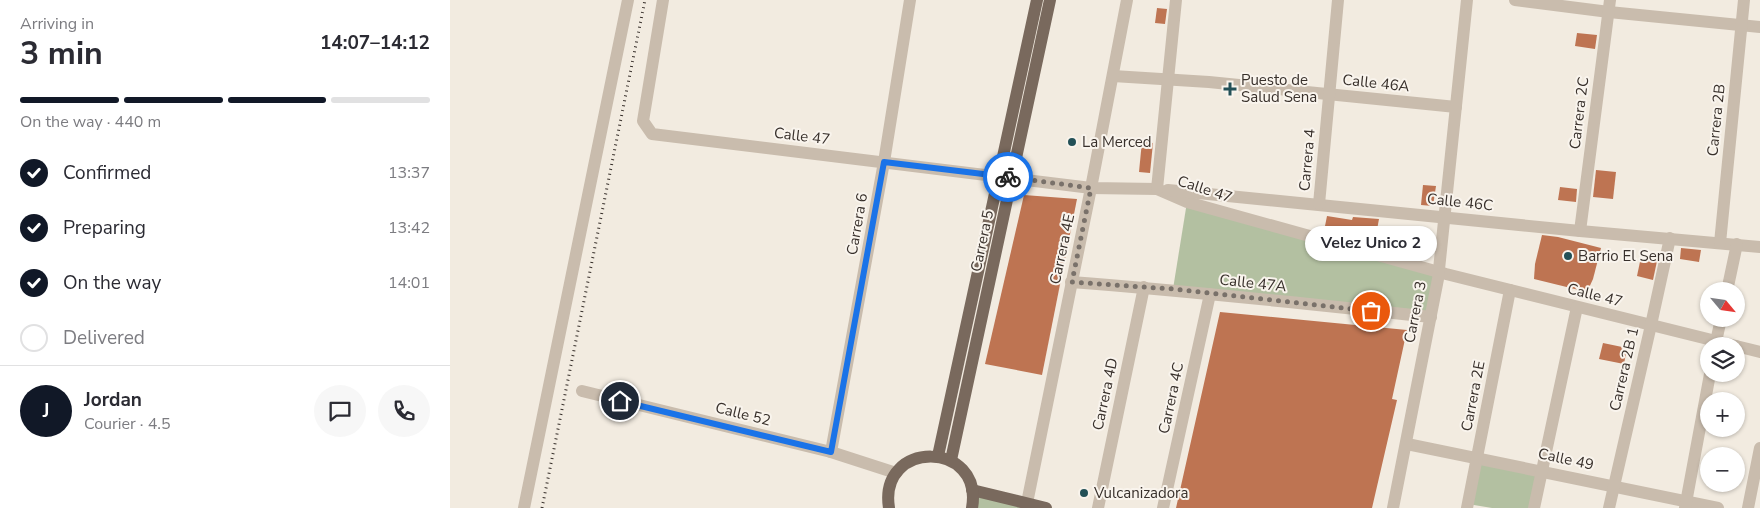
<!DOCTYPE html>
<meta charset="utf-8">
<style>
:root{--surface:#fff;--page:#f7f7f7;--text:#2b2b33;--muted:#7c7c81;--line:#e1e1e2;--accent:#111827}
body{margin:0;font-family:"Nunito Sans",sans-serif;background:var(--page);color:var(--text);height:100vh;display:flex;flex-direction:column;font-size:19px;white-space:nowrap}
*{box-sizing:border-box;margin:0}
p{font-size:16px;color:var(--muted)}
.icon{flex:none;width:28px;height:28px;fill:none;stroke:currentColor;stroke-width:2;stroke-linecap:round;stroke-linejoin:round}
.map{position:relative;flex:1;overflow:hidden}
.sheet{display:flex;flex-direction:column;background:var(--surface);width:450px}
.sheet>*{flex:none}
.needle{width:32px;rotate:119deg}
.controls{position:absolute;left:1250px;top:282px;display:grid;gap:10px}
.controls a{display:grid;place-items:center;width:45px;height:45px;border-radius:50%;background:var(--surface);box-shadow:0 1px 4px #0004;font-size:25px}
.pin{position:absolute;display:grid;place-items:center;width:42px;height:42px;color:#fff;margin:-21px;border:2px solid #fff;border-radius:50%;box-shadow:0 1px 5px #0007}
.courier{position:absolute;display:grid;place-items:center;width:50px;height:50px;margin:-25px;border:4px solid #1a73e8;border-radius:50%;background:#fff;color:#222;box-shadow:0 1px 6px #0007}
.bubble{position:absolute;height:35px;border-radius:18px;background:var(--surface);box-shadow:0 1px 4px #0004;font-size:16px;font-weight:700;line-height:35px;text-align:center}
.summary em{font-style:normal;font-weight:700}
.summary div{display:flex;flex-direction:column-reverse}
.summary{display:flex;align-items:center;justify-content:space-between;height:85px;padding:0 20px}
h1{font-size:32px;font-weight:700;line-height:38px}
.bar{display:grid;grid-template-columns:repeat(4,1fr);gap:8px 5px;align-content:center;height:60px;padding:0 20px}
.bar i{height:6px;border-radius:4px;background:var(--line)}
.bar .active{background:var(--accent)}
.bar p{grid-column:span 4}
.line{display:flex;align-items:center;gap:12px;padding:0 20px;border-top:1px solid var(--line)}
.line div{flex:1}
.round{display:grid;place-items:center;flex:none;width:52px;height:52px;border-radius:26px;background:var(--page)}
ol{padding:0 20px;list-style:none}
li{display:flex;align-items:center;gap:15px;height:55px}
li p{margin-inline-start:auto}
li .icon{padding:5px;border-radius:50%;background:var(--accent);color:#fff;stroke-width:4}
li:last-child{color:var(--muted)}
li i{width:28px;height:28px;border:2px solid var(--line);border-radius:50%}
main{display:flex;flex:1;min-height:0}
.map>svg:first-child{display:block}
.green{fill:#b3c0a1}
.building{fill:#be7452}
.lines{fill:none;stroke-linecap:round;stroke-linejoin:round}
.minor{stroke:#c9bcad;stroke-width:12}
.major{stroke:#79695d;stroke-width:12}
.rail{stroke:#38302b;stroke-width:3;stroke-dasharray:1 4;stroke-linecap:butt}
.done{stroke:#79716a;stroke-width:5;stroke-dasharray:0 9}
.route{stroke:#1a73e8;stroke-width:6}
.poi-dot{fill:#235057;stroke:#f9f4ed;stroke-width:2}
.labels{text-anchor:middle;stroke-width:4;stroke-linejoin:round;paint-order:stroke}
.poi-label{font-size:15px;fill:#38302b;stroke:#f9f4ed;text-anchor:start}
.street-label{font-size:15px;fill:#38302b;stroke:#f9f4ed}
</style>
<main>
<section class="sheet">
<div class="summary"><div><h1>3 min</h1><p>Arriving in</p></div><em>14:07–14:12</em></div>
<div class="bar"><i class="active"></i><i class="active"></i><i class="active"></i><i></i><p>On the way · 440 m</p></div>
<ol>
<li><svg class="icon" aria-label="check" viewBox="0 0 24 24"><path d="M5 12l5 5 9-10"/></svg>Confirmed<p>13:37</p></li>
<li><svg class="icon" aria-label="check" viewBox="0 0 24 24"><path d="M5 12l5 5 9-10"/></svg>Preparing<p>13:42</p></li>
<li><svg class="icon" aria-label="check" viewBox="0 0 24 24"><path d="M5 12l5 5 9-10"/></svg>On the way<p>14:01</p></li>
<li><i></i>Delivered</li>
</ol>
<div class="line" style="height:90px"><b class="round" style="background:var(--accent);color:#fff">J</b><div><b>Jordan</b><p>Courier · 4.5</p></div><a class="round"><svg class="icon" aria-label="chat" viewBox="0 0 24 24"><path d="M4 5h16v11H9l-5 4z"/></svg></a><a class="round"><svg class="icon" aria-label="phone" viewBox="0 0 24 24"><path d="M5 4h4l2 5-3 2q2 4 5 5l2-3 5 2v4C11 20 4 13 5 4z"/></svg></a></div>
</section>
<div class="map">
<svg width="1310" height="508" viewBox="0 0 1310 508">
<rect width="100%" height="100%" fill="#f2ebe0"/>
<g class="green">
<path d="M737,202L989,272L981,317L723,289Z"/>
<path d="M1027,458L1091,471L1084,508H1042L1018,504Z"/>
<path d="M522,490L596,508H522Z"/>
</g>
<g class="building">
<path d="M707,8L717,9L715,24L705,23Z"/>
<path d="M1127,33L1147,35L1145,49L1125,46Z"/>
<path d="M692,141L703,143L700,173L689,172Z"/>
<path d="M1146,170L1166,172L1163,199L1143,197Z"/>
<path d="M973,185L986,186L983,206L971,205Z"/>
<path d="M1110,187L1127,189L1126,202L1108,200Z"/>
<path d="M574,195L627,199L592,375L535,364Z"/>
<path d="M877,216L902,220L903,217L929,219L926,235L875,226Z"/>
<path d="M1092,235L1108,237L1151,248L1143,279L1137,292L1084,279L1085,264Z"/>
<path d="M1231,248L1251,250L1249,262L1230,259Z"/>
<path d="M1191,257L1207,261L1203,280L1187,276Z"/>
<path d="M770,312L957,330L942,399L947,400L922,508H726Z"/>
<path d="M1153,343L1177,348L1174,364L1149,359Z"/>
</g>
<g class="lines">
<g class="minor">
<path d="M213,0L193,121L202,134L641,188L707,189L737,202L996,274L1286,346"/>
<path d="M1065,0L1159,12L1310,27"/>
<path d="M663,76L759,82L1006,107"/>
<path d="M707,189L726,0"/>
<path d="M718,190L1130,231L1310,247"/>
<path d="M869,204L888,0"/>
<path d="M1130,231L1160,0"/>
<path d="M1270,243L1294,0"/>
<path d="M621,282C741,291 861,304 981,317"/>
<path d="M1277,291L1287,244"/>
<path d="M1265,346L1271,319"/>
<path d="M1286,346L1310,352"/>
<path d="M132,391L381,452L446,473"/>
<path d="M957,444L1268,508"/>
<path d="M381,452L434,162L460,0"/>
<path d="M577,503L641,188L677,0"/>
<path d="M74,508L178,0"/>
<path d="M648,508L694,287"/>
<path d="M713,508L760,294"/>
<path d="M943,508L988,279L1017,0"/>
<path d="M1017,508L1060,290"/>
<path d="M1084,508L1127,307"/>
<path d="M1159,508L1201,325L1220,238"/>
<path d="M1235,508L1260,374"/>
<path d="M1298,508L1310,448"/>
</g>
<g class="major">
<path d="M488,456L587,0"/>
<path d="M501,460L600,0"/>
<path d="M522,490L596,508"/>
<path d="M439,508C428,439 534,440 522,508"/>
</g>
<path class="rail" d="M92,508L195,0"/>
</g>
<g class="lines">
<path class="done" d="M558,177L641,188L622,282L723,289L921,311"/>
<path class="route" d="M170,401L381,452L434,162L558,177"/>
</g>
<g class="poi-dot">
<path d="M777.5 81.5h5v5h5v5h-5v5h-5v-5h-5v-5h5z"/>
<circle cx="622" cy="142" r="5"/>
<circle cx="1118" cy="256" r="5"/>
<circle cx="634" cy="493" r="5"/>
</g>
<g class="labels">
<g class="poi-label">
<text x="791" y="85">Puesto de<tspan x="791" dy="17">Salud Sena</tspan></text>
<text x="632" y="147">La Merced</text>
<text x="1128" y="261">Barrio El Sena</text>
<text x="644" y="498">Vulcanizadora</text>
</g>
<g class="street-label">
<text transform="translate(926 83) rotate(6)" y="5">Calle 46A</text>
<text transform="translate(1129 113) rotate(-83)" y="5">Carrera 2C</text>
<text transform="translate(1266 120) rotate(-84)" y="5">Carrera 2B</text>
<text transform="translate(352 136) rotate(7)" y="5">Calle 47</text>
<text transform="translate(857 160) rotate(-85)" y="5">Carrera 4</text>
<text transform="translate(755 189) rotate(18)" y="5">Calle 47</text>
<text transform="translate(1010 202) rotate(6)" y="5">Calle 46C</text>
<text transform="translate(407 224) rotate(-80)" y="5">Carrera 6</text>
<text transform="translate(532 241) rotate(-78)" y="5">Carrera 5</text>
<text transform="translate(612 249) rotate(-78)" y="5">Carrera 4E</text>
<text transform="translate(803 283) rotate(6)" y="5">Calle 47A</text>
<text transform="translate(1145 295) rotate(14)" y="5">Calle 47</text>
<text transform="translate(965 312) rotate(-79)" y="5">Carrera 3</text>
<text transform="translate(1174 369) rotate(-77)" y="5">Carrera 2B 1</text>
<text transform="translate(655 394) rotate(-78)" y="5">Carrera 4D</text>
<text transform="translate(1023 396) rotate(-79)" y="5">Carrera 2E</text>
<text transform="translate(721 398) rotate(-78)" y="5">Carrera 4C</text>
<text transform="translate(293 414) rotate(14)" y="5">Calle 52</text>
<text transform="translate(1116 459) rotate(12)" y="5">Calle 49</text>
</g>
</g>
</svg>
<div class="controls">
<a><svg class="needle" viewBox="-14 -14 28 28"><path d="M0-13l5 13h-10z" fill="#e53935"/><path d="M0 13l5-13h-10z" fill="#7c7c81"/></svg></a>
<a><svg class="icon" aria-label="layers" viewBox="0 0 24 24"><path d="M12 4l9 5-9 5-9-5zM3 14l9 5 9-5"/></svg></a>
<a>+</a>
<a>−</a>
</div>
<div class="pin" style="left:921px;top:311px;background:#ea580c"><svg class="icon" aria-label="bag" viewBox="0 0 24 24"><path d="M5 8h14l-1 12H6zM9 8a3 3 0 0 1 6 0"/></svg></div>
<div class="pin" style="left:170px;top:401px;background:#1f2937"><svg class="icon" aria-label="home" viewBox="0 0 24 24"><path d="M3 11l9-7 9 7M6 9v11h12V9"/></svg></div>
<div class="courier" style="left:558px;top:177px"><svg class="icon" aria-label="bike" viewBox="0 0 24 24"><circle cx="6" cy="16" r="4"/><circle cx="18" cy="16" r="4"/><path d="M6 16l4-8h5l3 8M10 8l3 8H6M13 5h3"/></svg></div>
<div class="bubble" style="left:855px;top:226px;width:132px">Velez Unico 2</div>
</div>
</main>
